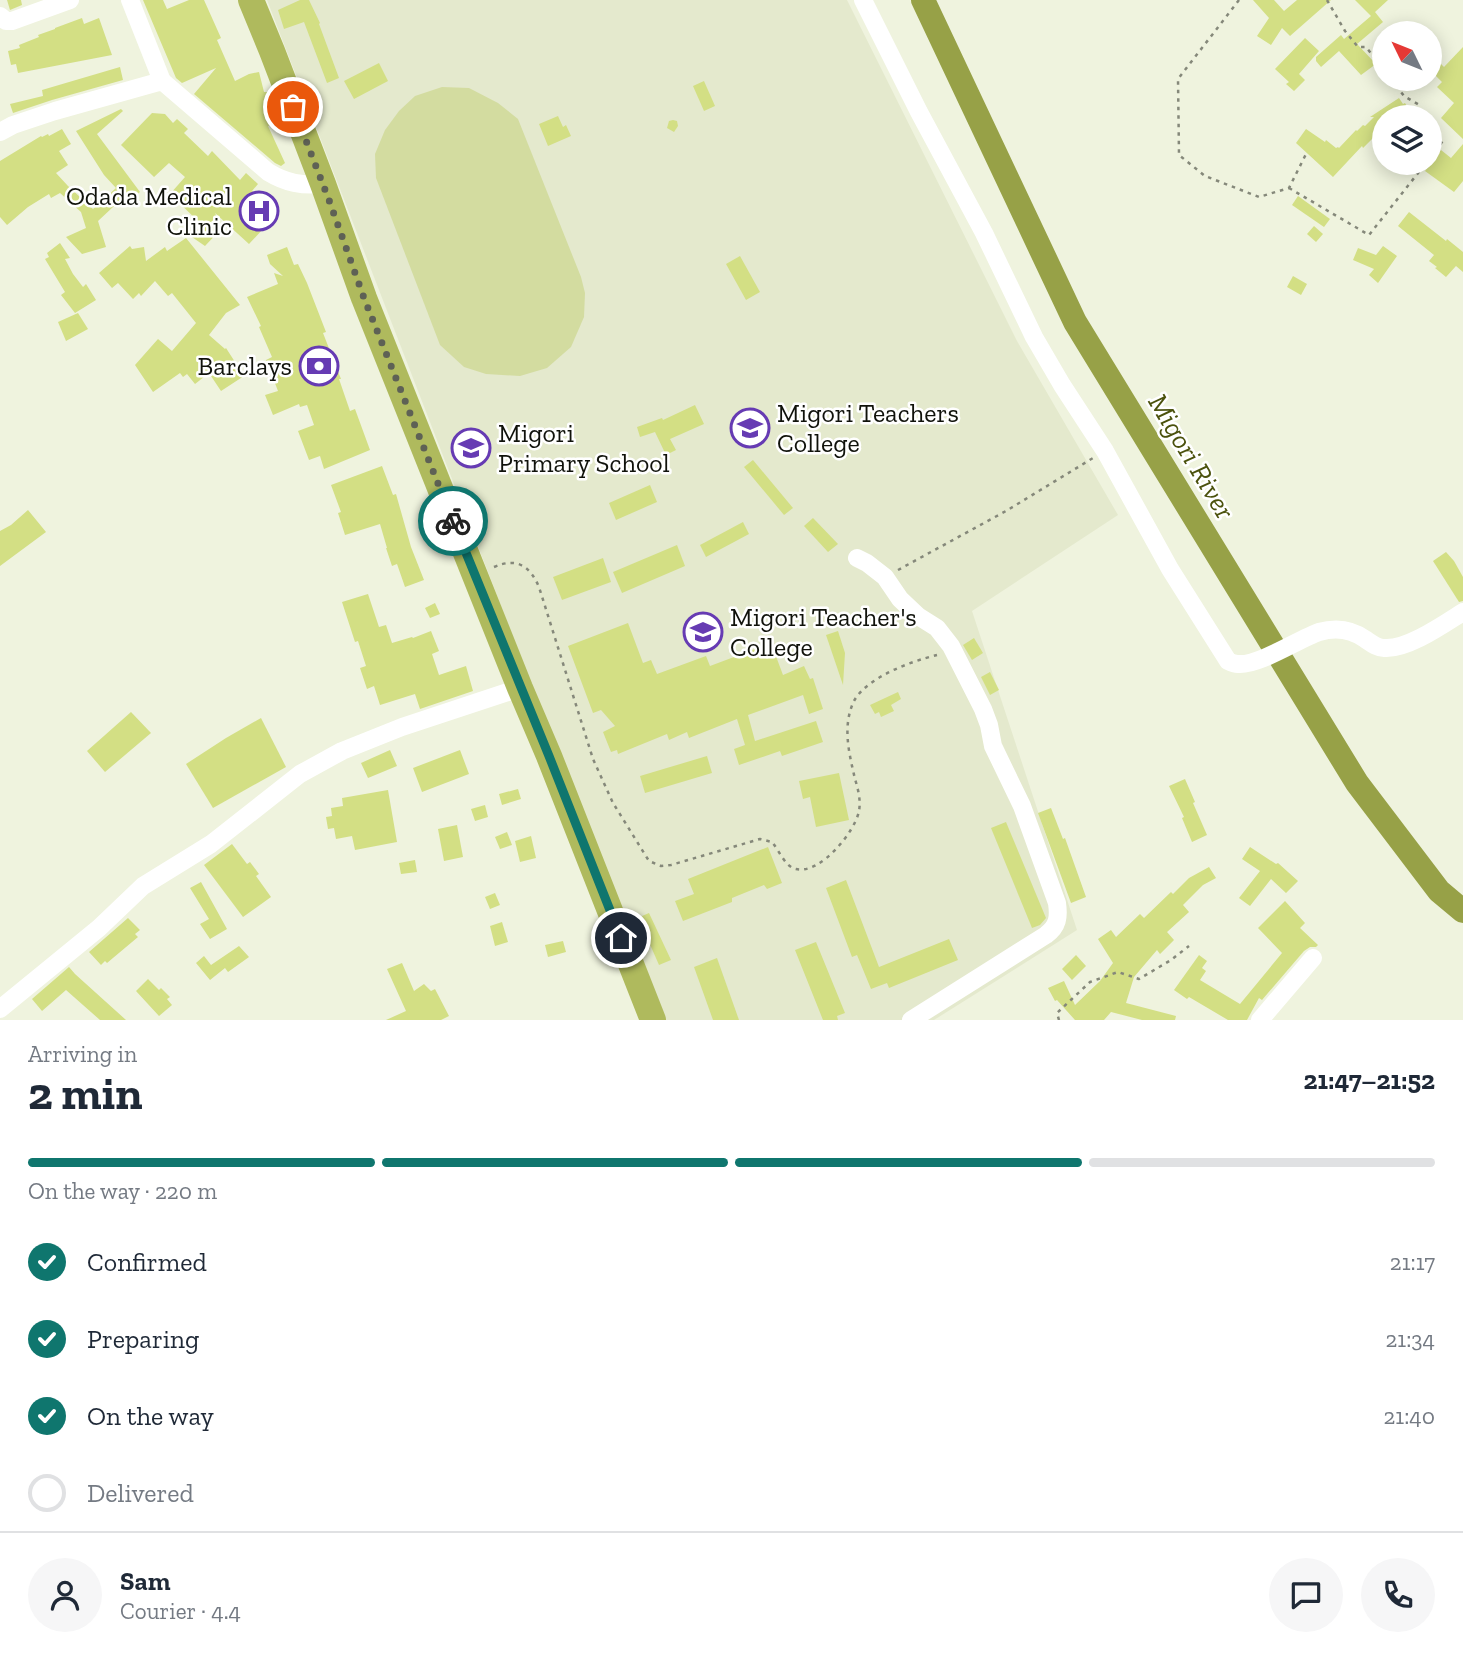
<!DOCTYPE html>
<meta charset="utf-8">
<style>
:root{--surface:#fff;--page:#f6f6f7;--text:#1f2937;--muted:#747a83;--line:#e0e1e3;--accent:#0f766e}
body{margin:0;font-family:"Zilla Slab",serif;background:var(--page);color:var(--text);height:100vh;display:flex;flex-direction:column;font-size:26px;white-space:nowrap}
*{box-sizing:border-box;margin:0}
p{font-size:23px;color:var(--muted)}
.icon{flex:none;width:38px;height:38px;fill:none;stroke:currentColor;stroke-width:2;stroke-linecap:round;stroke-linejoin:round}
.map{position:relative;height:1020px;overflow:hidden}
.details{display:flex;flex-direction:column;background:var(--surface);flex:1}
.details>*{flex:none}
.needle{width:46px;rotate:313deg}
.buttons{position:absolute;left:1372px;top:21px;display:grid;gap:14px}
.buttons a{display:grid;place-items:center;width:70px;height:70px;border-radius:50%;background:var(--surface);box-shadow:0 4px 18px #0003;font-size:35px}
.pin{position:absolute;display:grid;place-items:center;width:60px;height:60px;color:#fff;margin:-30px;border:4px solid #fff;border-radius:50%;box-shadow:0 2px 7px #0007}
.courier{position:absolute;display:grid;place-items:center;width:70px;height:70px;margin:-35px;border:5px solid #0f766e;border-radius:50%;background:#fff;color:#222;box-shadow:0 2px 9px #0007}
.head em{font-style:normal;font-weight:700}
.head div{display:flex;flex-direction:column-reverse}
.head{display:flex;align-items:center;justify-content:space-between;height:119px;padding:0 28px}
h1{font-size:46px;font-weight:700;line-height:52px}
.bar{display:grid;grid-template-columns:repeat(4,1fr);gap:10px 7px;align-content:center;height:84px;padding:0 28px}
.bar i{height:9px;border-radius:5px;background:var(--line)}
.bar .selected{background:var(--accent)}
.bar p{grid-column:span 4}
.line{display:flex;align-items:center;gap:18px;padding:0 28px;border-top:2px solid var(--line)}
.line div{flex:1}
.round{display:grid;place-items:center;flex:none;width:74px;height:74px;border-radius:37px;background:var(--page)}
ol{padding:0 28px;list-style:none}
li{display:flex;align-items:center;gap:21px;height:77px}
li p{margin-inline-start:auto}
li .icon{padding:7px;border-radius:50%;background:var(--accent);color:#fff;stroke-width:4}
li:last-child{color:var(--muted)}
li i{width:38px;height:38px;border:4px solid var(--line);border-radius:50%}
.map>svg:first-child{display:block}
.built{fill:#e4e9cd}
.green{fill:#d3dca0}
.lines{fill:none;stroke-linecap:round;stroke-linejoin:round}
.river{stroke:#97a147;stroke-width:24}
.building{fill:#d3df84}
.path{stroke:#85887a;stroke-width:2.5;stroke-dasharray:3.5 5;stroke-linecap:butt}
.minor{stroke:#fff;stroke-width:18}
.highway{stroke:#afba5d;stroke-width:26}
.done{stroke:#5e6155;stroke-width:7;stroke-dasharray:0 12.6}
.route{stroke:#0f766e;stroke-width:9}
.labels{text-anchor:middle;stroke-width:5;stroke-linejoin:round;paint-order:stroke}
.poi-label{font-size:26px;fill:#10120b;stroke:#fff;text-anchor:start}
.water-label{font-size:28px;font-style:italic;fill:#4b520d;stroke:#fff}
</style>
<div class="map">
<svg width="1463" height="1020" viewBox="0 0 1463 1020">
<rect width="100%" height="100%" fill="#eff3de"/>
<path class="built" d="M267,0H847L1017,341L1118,515L972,611L1077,930L934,1020H661Z"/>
<path class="green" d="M442,87L469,88L498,103L518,119L581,277L585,293L584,317L571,347L547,368L520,376L486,374L464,367L440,345L376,178L375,154L385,130L399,111L415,96Z"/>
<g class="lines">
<path class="river" d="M923,0L1075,322L1357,783L1439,891L1463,911"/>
</g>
<g class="building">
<path d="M7,0H21L22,5L10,10Z"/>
<path d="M143,0H163L167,9L189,0H204L221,38L217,40L235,81L249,74L259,72L264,92H267L268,97L270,96L279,122L268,126L285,163L281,166L275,163L194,94L216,68L182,83L176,78Z"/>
<path d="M300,0H309L320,23L319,24L339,78L327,83L304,22L284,29L278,10Z"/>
<path d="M1253,0H1274L1284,11L1297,0H1331L1290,36L1282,28L1271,45L1257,36L1269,18Z"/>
<path d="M1355,0H1388L1375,12L1383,22L1357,44L1376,64L1361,75L1339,51L1321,67L1316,61V57L1341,35L1344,39L1371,16Z"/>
<path d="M82,18L84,24L99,18L112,55L18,73L16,64L11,65L8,51L20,48L19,45L39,37L38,35L55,29V28Z"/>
<path d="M1305,38L1319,51L1299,74L1305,80L1294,91L1286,84L1289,82L1275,69Z"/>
<path d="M1463,47V139L1441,118L1454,103L1437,87L1442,82L1432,72L1440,63L1444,67Z"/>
<path d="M379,63L388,81L354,99L344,81Z"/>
<path d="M120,67L123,80L52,100L13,113L10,104L43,96L42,90Z"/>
<path d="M704,81L715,106L704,111L693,86Z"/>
<path d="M1399,98L1403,104L1405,103L1413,117H1384V148L1374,137L1363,148L1362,146L1333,177L1296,143L1306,129L1325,142L1326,140L1336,148L1338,147L1339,148L1356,130L1357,131L1363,125L1365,126L1374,117H1370Z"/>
<path d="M121,109L123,111L97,134L140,192L131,199L127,194L98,221L106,247L82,254L66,237L86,228L81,212L60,193L51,198L49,194L28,207L7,225L0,217V161L41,136L42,137L48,134L49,136L62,129L71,144L59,151L68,165L56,173L68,186L93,209L116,188L104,175L76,131Z"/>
<path d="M152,113L165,114L173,123L177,119L188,129L184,133L208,156L212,151L240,180L246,173L258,184L252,191L277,214L249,244L215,213L222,228L205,246L189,235L203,226L170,194L185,177L169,163L154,177L121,145Z"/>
<path d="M558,116L563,127L566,125L571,136L548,146L539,124Z"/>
<path d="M673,120L677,121L678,126L674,132L667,128L669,121Z"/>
<path d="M1463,144V181L1454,192L1425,171L1441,150L1451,158Z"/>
<path d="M1298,196L1330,219L1324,227L1292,205Z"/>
<path d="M1409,212L1446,241L1447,239L1463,252V272L1456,266L1446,277L1435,268L1437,267L1429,261L1434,255L1398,226Z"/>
<path d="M1314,226L1323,234L1316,242L1307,234Z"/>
<path d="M186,238L240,305L226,313L209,335L225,349L226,348L244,376L221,391L209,373L195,384L187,374L183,377L180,373L153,392L135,365L158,339L172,351L196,323L172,293L168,296L155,281L141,296L139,293L133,299L118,283L112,288L99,273L130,246L132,249L144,247L146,261L165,247L167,251Z"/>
<path d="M60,243L70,258L65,259L73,274L83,287L86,284L96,300L75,313L61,295L65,292L45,259L49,257L47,253Z"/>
<path d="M1383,246L1397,256L1378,283L1369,275L1374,269L1353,260L1358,248L1376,255Z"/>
<path d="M287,247L294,265L298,264L307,283L326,332L323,333L341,379H339L350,411L355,409L370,450L324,469L320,456L309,460L298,431L314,425L307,405L300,407L299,404L273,415L265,395L278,391L266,360L272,357L259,327L261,326L247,297L278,284L274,273L283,276L270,264L267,255Z"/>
<path d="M740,256L760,292L746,300L726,264Z"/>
<path d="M1293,276L1307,284L1301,295L1287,287Z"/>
<path d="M78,313L88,329L66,341L58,322Z"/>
<path d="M695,405L704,424L670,439L676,450L666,455L655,432L640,437L637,427L662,418L663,420Z"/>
<path d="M753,460L793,508L784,515L744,467Z"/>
<path d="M382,466L393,495L396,494L411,547L424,580L405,587L397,564L392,566L386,548H387L380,524L345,535L338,513L341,512L331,485Z"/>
<path d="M650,485L657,502L616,520L609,503Z"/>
<path d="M28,510L46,532L0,566V531L11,525Z"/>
<path d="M813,518L838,544L828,552L804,526Z"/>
<path d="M743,522L749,534L706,557L700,545Z"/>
<path d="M677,545L685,566L622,593L613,572Z"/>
<path d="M1446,552L1454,561L1463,577V601L1459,602L1433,561Z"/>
<path d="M603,558L611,582L562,600L553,577Z"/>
<path d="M368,594L379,627L386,625L392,643L412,637L413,638L431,631L439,651L432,654L439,675L466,666L473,691L420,709L415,694L380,705L374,686L367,689L360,668L366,666L358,641L355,642L342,602Z"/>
<path d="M435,603L440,614L430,618L425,608Z"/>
<path d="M628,623L643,663L651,660L657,674L706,656L710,666L771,643L783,675L804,666L810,679L813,678L823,709L809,714L803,695L748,715L755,741L816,721L823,742L782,756L780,751L739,765L734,749L745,745L737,719L689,738L687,732L669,740L667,734L618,754L617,750L611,752L603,732L615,726L601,710L593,713L568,646Z"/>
<path d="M838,631L845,653L843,685L826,635Z"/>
<path d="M974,638L983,653L972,660L963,645Z"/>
<path d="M990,672L999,690L990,695L981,677Z"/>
<path d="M898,692L901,699L891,705L894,711L881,717L879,712L875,714L870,705Z"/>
<path d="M131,712L151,733L105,772L87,751Z"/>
<path d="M261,718L286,767L213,808L186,764L226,738Z"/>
<path d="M390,750L397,766L368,778L361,763Z"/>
<path d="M460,750L469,774L422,792L413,768Z"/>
<path d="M707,756L712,773L645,793L640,776Z"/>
<path d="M839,773L849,820L816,827L810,797L803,799L799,781Z"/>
<path d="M1185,779L1195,802L1193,803L1207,835L1192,842L1182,818L1184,817L1169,786Z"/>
<path d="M518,789L521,799L502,805L499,794Z"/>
<path d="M388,790L397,842L355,850L352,836L336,839L334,828L328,829L326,817L332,816L331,808L343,806L342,798Z"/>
<path d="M485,805L488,817L475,821L471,809Z"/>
<path d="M1051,808L1063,839L1065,838L1086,897L1071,903L1038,813Z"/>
<path d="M1006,822L1046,918L1040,925L1032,928L991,828Z"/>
<path d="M457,825L463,857L444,861L438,829Z"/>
<path d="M507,832L512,845L500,849L495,837Z"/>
<path d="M531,836L536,858L520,862L515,841Z"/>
<path d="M232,844L247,864L250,862L259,874L256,876L271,897L243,917L204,865Z"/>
<path d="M768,847L782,883L767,889L764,885L732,898V902L683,921L675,901L694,894L688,879Z"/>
<path d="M1250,847L1276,864L1278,863L1298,881L1286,893L1271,879L1250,906L1239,898L1260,871L1242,859Z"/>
<path d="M415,860L417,872L401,874L399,863Z"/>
<path d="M1209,867L1216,878L1203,885L1183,905L1189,912L1167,932L1174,940L1160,954L1157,950L1134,977L1126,1003L1176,1016L1175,1020H1142L1111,1012L1104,1020H1075L1057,1000L1055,1001L1048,988L1064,981L1075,1005L1100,981L1113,963L1098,939L1111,930L1116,937L1140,914L1144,918L1171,892L1173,894L1189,878Z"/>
<path d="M846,880L879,967L949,939L958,960L889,988L887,983L871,989L857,955L852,957L826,888Z"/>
<path d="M201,882L227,929L210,939L200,924L209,919L190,888Z"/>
<path d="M495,893L500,905L490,909L485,897Z"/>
<path d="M1285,901L1305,923L1300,928L1318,945L1316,947H1310L1304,951L1262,1000L1259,998L1247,1020H1228L1189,997L1187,999L1174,990L1199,955L1207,961L1202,968L1206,971L1200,980L1240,1004L1282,953L1258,928Z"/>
<path d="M649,913L671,960L659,965L645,933L640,935L633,920Z"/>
<path d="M128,918L140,930L135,934L138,937L107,963L105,961L101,965L89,952Z"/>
<path d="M502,922L508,942L495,946L490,926Z"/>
<path d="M563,941L566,952L548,957L545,945Z"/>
<path d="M816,942L845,1013L837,1016L838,1020H823L795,950Z"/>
<path d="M239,946L249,957L228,972L225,968L210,980L196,963L204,956L211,965Z"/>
<path d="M1076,955L1086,966L1072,980L1062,969Z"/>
<path d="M717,958L739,1020H713L694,967Z"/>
<path d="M402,963L414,991L424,984L431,991L435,989L449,1016L441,1020H386L406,1011L387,969Z"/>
<path d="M69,967L75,974L126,1020H100L66,990L42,1011L32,999Z"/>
<path d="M148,979L159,990L161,988L170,997L167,999L172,1005L159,1016L136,991Z"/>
</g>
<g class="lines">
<g class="path">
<path d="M1239,0L1178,79L1179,155L1205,176L1259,197L1289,188L1306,154"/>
<path d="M1327,0L1345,31L1358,47H1366L1384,70"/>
<path d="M1391,79L1404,96L1421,106"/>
<path d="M1430,158L1445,138"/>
<path d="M1289,188L1369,235L1426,163"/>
<path d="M494,567C517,557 530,566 539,587L593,759L613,803L649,861L661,866L671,865L760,839L772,842C779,850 785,867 796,869C820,875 855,832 859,811C861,800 858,789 855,779C849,753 842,726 854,701C867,677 912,661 937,655"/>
<path d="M898,570L1006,511L1093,458"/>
<path d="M1059,1020L1057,1013L1090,982L1118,972L1139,979L1171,960L1189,946"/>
</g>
<g class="minor">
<path d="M130,0L162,81"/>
<path d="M863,0L919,112L984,233L1034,337L1062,385L1105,451L1170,569L1228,661C1230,662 1236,664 1238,664C1258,666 1299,639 1319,632C1336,627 1351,629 1365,639C1371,643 1377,648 1384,648C1407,650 1444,624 1463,612"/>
<path d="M0,16L6,21H12L70,0"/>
<path d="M0,132L13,125L55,111L162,81L268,172C286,183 302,186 323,184"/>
<path d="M857,558L867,563L885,577L900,599L918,616L937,628L951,646L983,709L989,725L993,746L1022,806L1057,903C1059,917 1058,926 1046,935L911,1020"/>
<path d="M0,1009L99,928L143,886L211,844L300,774L342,751L402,727L520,688"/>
<path d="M1260,1020L1313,958"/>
</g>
<path class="highway" d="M251,0L272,51L323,184L364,298L520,688L549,756L653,1020"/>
</g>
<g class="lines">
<path class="done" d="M293,107L329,200L364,298L453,521"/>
<path class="route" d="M453,521L549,756L621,938"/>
</g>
<defs>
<symbol id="hospital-ring" viewBox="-11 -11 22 22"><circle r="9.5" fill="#fff" stroke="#663bb3" stroke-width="1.5"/><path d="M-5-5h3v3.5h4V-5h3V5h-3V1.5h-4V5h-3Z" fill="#663bb3"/></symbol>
<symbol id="bank-ring" viewBox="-11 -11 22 22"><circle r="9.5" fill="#fff" stroke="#663bb3" stroke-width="1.5"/><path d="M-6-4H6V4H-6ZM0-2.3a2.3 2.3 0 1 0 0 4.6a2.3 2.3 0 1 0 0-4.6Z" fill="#663bb3"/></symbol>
<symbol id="university-ring" viewBox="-11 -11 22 22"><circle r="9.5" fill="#fff" stroke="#663bb3" stroke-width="1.5"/><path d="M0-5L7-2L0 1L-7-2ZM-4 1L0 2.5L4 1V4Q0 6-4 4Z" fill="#663bb3"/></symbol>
<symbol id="school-ring" viewBox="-11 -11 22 22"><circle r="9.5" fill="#fff" stroke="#663bb3" stroke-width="1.5"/><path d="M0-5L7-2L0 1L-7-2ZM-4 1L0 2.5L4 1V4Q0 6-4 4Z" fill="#663bb3"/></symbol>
</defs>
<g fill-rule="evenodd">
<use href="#hospital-ring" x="237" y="189" width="44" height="44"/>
<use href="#bank-ring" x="297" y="344" width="44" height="44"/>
<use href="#university-ring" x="728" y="406" width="44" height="44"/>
<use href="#school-ring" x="449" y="426" width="44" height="44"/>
<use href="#university-ring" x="681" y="610" width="44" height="44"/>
</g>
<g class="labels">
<g class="poi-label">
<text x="232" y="205" text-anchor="end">Odada Medical<tspan x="232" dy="30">Clinic</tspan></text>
<text x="292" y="375" text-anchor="end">Barclays</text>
<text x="777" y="422">Migori Teachers<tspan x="777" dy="30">College</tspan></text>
<text x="498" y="442">Migori<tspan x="498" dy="30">Primary School</tspan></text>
<text x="730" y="626">Migori Teacher's<tspan x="730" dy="30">College</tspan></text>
</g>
<g class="water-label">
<text transform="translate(1192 456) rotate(59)" y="10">Migori River</text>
</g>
</g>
</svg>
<div class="buttons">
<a><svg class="needle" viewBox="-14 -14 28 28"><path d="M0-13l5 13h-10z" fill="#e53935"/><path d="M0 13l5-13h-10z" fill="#747a83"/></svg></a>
<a><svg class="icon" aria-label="layers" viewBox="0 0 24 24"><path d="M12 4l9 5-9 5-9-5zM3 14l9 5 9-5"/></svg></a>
</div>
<div class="pin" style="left:293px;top:107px;background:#ea580c"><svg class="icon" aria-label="bag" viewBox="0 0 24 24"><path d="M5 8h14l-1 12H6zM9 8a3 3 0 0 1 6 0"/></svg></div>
<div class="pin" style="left:621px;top:938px;background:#1f2937"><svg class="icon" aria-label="home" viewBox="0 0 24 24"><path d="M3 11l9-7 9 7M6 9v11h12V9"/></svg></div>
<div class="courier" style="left:453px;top:521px"><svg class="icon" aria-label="bike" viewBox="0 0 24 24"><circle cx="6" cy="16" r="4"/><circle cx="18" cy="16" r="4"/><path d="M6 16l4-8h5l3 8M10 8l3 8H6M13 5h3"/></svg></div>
</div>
<section class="details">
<div class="head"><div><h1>2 min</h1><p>Arriving in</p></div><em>21:47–21:52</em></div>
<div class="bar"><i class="selected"></i><i class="selected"></i><i class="selected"></i><i></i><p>On the way · 220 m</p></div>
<ol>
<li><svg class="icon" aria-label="check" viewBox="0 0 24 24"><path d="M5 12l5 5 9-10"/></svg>Confirmed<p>21:17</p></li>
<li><svg class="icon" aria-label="check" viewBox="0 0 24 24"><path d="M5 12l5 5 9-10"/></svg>Preparing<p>21:34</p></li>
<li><svg class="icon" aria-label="check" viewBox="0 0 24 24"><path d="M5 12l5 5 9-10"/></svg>On the way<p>21:40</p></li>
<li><i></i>Delivered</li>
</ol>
<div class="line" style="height:126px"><a class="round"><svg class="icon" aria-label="person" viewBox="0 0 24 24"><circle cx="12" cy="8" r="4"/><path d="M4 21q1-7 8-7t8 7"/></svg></a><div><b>Sam</b><p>Courier · 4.4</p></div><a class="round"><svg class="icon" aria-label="chat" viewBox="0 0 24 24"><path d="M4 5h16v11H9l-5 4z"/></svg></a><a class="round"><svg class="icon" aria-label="phone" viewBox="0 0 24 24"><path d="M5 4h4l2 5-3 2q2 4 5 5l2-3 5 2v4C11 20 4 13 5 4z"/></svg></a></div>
</section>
